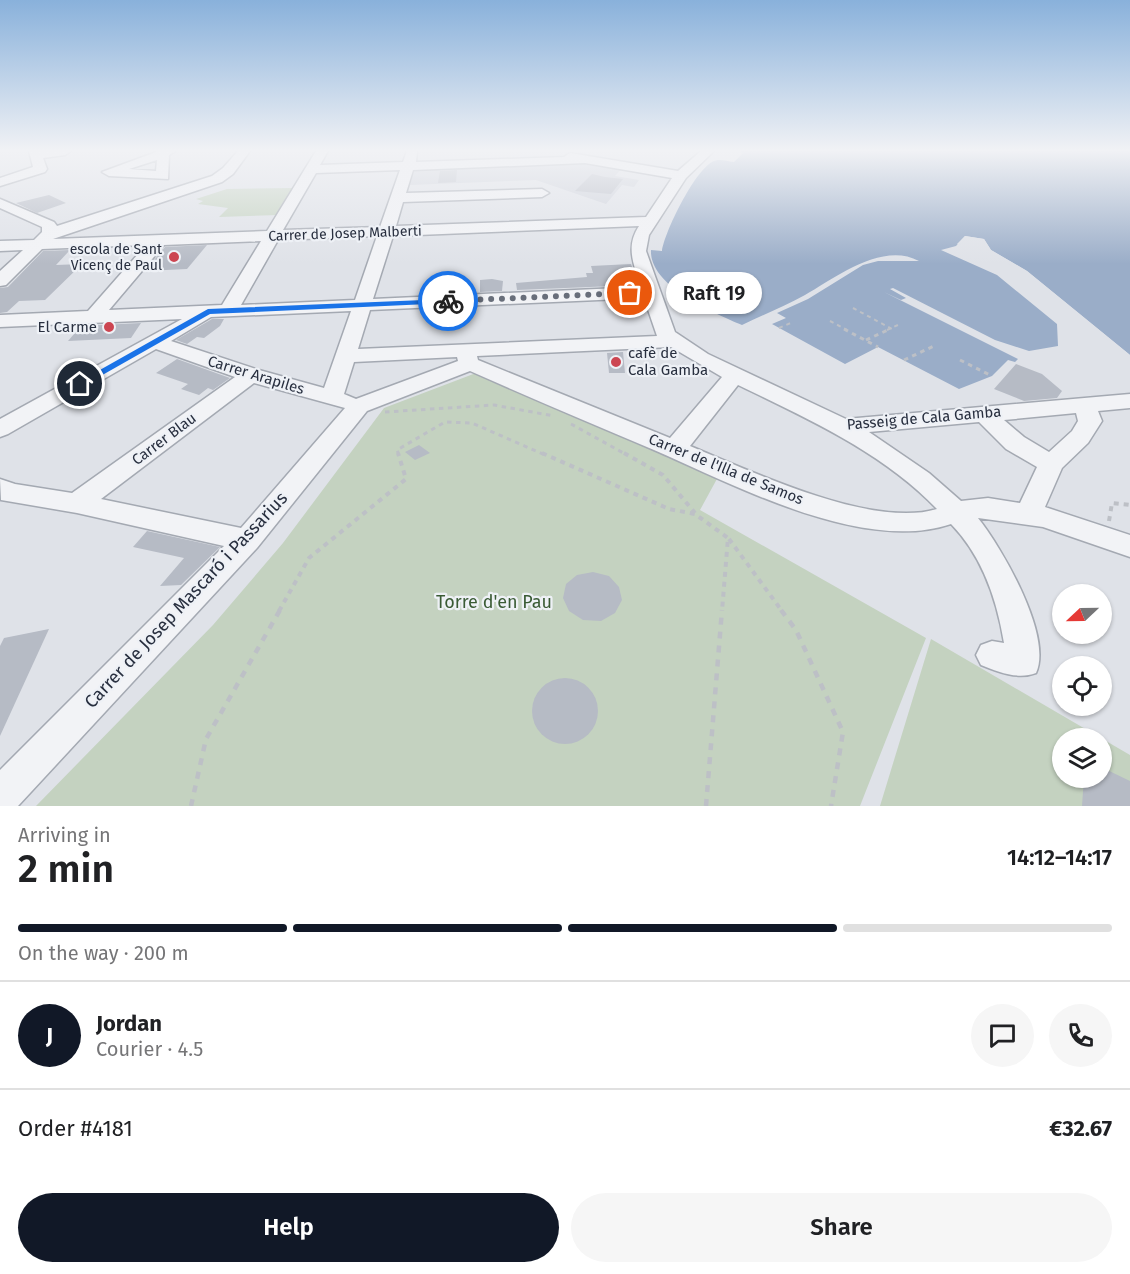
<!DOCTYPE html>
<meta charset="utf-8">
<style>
:root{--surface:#fff;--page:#f6f6f6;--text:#202124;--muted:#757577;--line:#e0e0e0;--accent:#111827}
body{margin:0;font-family:"Fira Sans",sans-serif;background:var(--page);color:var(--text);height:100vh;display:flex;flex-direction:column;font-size:22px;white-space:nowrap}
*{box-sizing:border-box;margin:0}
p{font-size:20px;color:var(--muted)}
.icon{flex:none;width:33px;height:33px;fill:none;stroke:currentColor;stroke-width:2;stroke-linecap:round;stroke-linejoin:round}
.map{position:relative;height:806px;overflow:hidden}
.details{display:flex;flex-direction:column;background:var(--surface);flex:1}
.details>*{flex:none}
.needle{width:39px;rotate:248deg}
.fabs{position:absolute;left:1052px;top:584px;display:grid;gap:12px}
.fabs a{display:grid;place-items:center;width:60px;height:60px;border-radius:50%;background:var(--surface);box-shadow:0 2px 4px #0004;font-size:30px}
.pin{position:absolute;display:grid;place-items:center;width:51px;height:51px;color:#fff;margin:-26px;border:3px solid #fff;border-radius:50%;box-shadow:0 2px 6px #0007}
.courier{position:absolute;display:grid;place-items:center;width:60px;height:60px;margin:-30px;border:4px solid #1a73e8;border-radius:50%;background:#fff;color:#222;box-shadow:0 2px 8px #0007}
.bubble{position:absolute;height:42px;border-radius:21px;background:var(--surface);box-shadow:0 2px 4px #0004;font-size:20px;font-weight:600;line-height:42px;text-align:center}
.head em{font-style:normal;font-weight:600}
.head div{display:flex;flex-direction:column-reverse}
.head{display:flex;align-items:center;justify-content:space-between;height:102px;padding:0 18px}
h1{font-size:39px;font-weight:600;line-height:45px}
.bar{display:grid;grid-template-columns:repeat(4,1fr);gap:9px 6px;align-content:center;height:72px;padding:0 18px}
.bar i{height:8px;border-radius:4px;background:var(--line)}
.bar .active{background:var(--accent)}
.bar p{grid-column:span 4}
.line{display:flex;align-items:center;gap:15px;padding:0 18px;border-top:2px solid var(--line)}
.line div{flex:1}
.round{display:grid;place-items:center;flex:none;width:63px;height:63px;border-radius:32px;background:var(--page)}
.cta{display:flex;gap:12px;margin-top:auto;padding:12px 18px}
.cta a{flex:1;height:69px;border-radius:36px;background:var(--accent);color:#fff;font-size:24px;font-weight:600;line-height:69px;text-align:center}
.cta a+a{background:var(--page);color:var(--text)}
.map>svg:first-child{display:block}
.built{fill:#cdd1da}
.green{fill:#c4d2c0;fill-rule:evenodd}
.water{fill:#9aadc8}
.pier{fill:#dfe2e8}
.building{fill:#b6bbc5}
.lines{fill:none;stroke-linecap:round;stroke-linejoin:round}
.minor-casing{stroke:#a4a9b2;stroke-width:3}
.path-far3{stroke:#bdc0c6;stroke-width:2;stroke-dasharray:4 4;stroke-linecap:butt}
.path-far2{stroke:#bdc0c6;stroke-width:3;stroke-dasharray:4.5 4.5;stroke-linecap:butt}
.path-far1{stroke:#bdc0c6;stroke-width:4;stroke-dasharray:5 5;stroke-linecap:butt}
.path{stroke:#bdc0c6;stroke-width:4.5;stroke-dasharray:7 7;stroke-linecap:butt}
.minor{fill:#f2f3f6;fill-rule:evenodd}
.route{fill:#1a73e8}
.done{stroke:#686e7a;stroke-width:6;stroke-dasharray:0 10.8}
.poi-dot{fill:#cc4551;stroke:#eef1f6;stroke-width:2}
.labels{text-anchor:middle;stroke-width:4.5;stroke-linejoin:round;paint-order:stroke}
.far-street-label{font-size:14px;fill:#282f3f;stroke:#eef1f6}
.far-poi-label{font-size:14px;fill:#282f3f;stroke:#eef1f6;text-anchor:end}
.poi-label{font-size:15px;fill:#282f3f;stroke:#eef1f6;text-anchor:end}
.street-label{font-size:15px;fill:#282f3f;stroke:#eef1f6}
.near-street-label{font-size:18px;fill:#282f3f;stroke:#eef1f6}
.near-park-label{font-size:18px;fill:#3a5b35;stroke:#eef1f6}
</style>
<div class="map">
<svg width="1130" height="806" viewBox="0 0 1130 806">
<rect width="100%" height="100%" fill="#dfe2e8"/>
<path class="built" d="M571,163L621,169L615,176L639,180L634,187L622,185L606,204L536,180L410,185L415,168Z"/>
<g class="green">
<path d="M295,188L278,215L219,217L228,208L198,204L203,201L196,199L227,189Z"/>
<path d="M476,373L718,477L700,510L926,638L860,806H36L213,625L283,543L384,408Z"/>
<path d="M931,639L1130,755V806H880ZM1062,738H1101V777H1062Z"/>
</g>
<path class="water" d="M741,151H1130V355L1027,271L991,250L984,239L965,236L956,246L941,250L997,275L1057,324L1058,346L1029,351L995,340L893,288L890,289L906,298L901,300L884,292L1018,359L1015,362L1008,360L992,376L959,389L878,347L845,364L772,324L786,318L777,313L808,299L863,265L878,261H919C882,241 835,278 805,295C785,306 763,315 742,325C714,313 649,286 651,250L662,251C665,231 694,172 712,162C719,158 725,161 734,162L743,153L740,152Z"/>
<path class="pier" d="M965,236L984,239L991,250L1027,271L1130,355V358L1026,274L989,253L982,241L966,239L960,245L957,244Z"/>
<g class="building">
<path d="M457,170L456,182L438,183L440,171Z"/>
<path d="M592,174L605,177L623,179L611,194L575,191Z"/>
<path d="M49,195L66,203L37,213L16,203Z"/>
<path d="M207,245L187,269L145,271L165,247Z"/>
<path d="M70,250L56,265L82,264L45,300L19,301L7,312L0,313V288L8,287L43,251Z"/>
<path d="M631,264L638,285L517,290L516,283L587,277L586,273H593L591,266Z"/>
<path d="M492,279L503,281L502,291L480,292V280Z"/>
<path d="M212,319H224L220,326L204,338L197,337L187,344L176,340Z"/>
<path d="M141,323L131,338L68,341L81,326Z"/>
<path d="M623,352L625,373H609L607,353Z"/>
<path d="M177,359L230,378L213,390L208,388L199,395L181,389L188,384L156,373Z"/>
<path d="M1016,364L1042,374L1062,391L1057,398L1024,401L994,389Z"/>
<path d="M419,445L430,453L415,460L405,452Z"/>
<path d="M147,531L220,547L181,585L160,586L184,558L133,547Z"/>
<path d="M593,572L609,576L619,587L622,600L615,613L601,621L583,620L569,611L563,598L566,584L577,575Z"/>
<path d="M49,629L0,736V646L4,638Z"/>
<circle cx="565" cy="711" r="33"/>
<path d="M1101,767L1130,781V806H1082L1084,777H1101Z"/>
</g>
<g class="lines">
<defs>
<g id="minor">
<path d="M29,151H71L65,155L43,158L47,169L45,172L0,186V178L33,167Z"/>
<path d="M159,151H176L169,155L168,179L109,176L102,172ZM157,160L156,171L129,169Z"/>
<path d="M238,151H250L233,174L222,182L53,239L267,231L316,151H328L320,165L403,162L407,151H417L416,162L564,157L570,153L678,171L701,151H714L686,178L649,235L646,251L675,332L708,354L846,419L1130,394V408L1098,411L1102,421L1088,443L1062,468L1045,507L1130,535V557L1043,527L978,518C1002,548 1053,636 1036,673C1018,680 998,672 981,665L976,655L981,645L992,641L1004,643C997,600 983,557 951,524C863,554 735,485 654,450C592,424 531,398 470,371L367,411L257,548L18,806H0V770L224,546L77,513L1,500L0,479L15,484L72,493L235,377L156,349L8,434L0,437V419L182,319L0,327V315L88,311L146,245L42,249L6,285L0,286V271L23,250L0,251V241L34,240L42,232V227L0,208V199L54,222L57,226L212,176L223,168ZM585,163L672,178L646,217L396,226L403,202L542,197L549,193L542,189L406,193L413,170ZM400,170L380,227L283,230L316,173ZM639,226C625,247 634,265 641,287L373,299L393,236ZM377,236L355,300L241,305L278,240ZM261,241L222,305L109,310L164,245ZM644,298L657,336L358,349L370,310ZM351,311L324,388L259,370L171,341L211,317ZM671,347L722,377L670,438L478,360L477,356ZM457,357L458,361L356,399L344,394L354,362ZM254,383L345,408L241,528L101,499ZM738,385C808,419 882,452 937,509C872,529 751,471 690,446ZM1076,413L1078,421L1072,431L1049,452L1024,437L1004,420ZM979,422L1006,449L1037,467L1020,503L988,498L961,501L929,473L869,432Z"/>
</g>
</defs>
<use href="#minor" class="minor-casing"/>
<g class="path-far3">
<path d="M853,308L892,329"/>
<path d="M830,321L847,330"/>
<path d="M779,328L793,322"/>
<path d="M887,330L898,325"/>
</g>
<g class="path-far2">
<path d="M844,329L878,347"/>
<path d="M866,340L890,329"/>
<path d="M904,360L936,345"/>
<path d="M960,360L992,376"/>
<path d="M385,412L494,405L554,416"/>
<path d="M571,424L627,455"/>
<path d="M399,455L397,450L445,422L472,423L545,455"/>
</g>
<g class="path-far1">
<path d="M542,453L669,509L695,514L728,538L722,611"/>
<path d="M624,453L663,475L695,513"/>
<path d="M1109,521L1112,503L1130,505"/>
<path d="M729,539L782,611"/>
<path d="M279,611L309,558L406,479L398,453"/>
</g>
<g class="path">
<path d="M781,610L796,630L843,732L831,806"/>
<path d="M191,806L206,739L280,610"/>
<path d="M706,806L722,610"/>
</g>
<use href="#minor" class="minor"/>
</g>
<linearGradient id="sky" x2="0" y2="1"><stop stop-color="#89b1db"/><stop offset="0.57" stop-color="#f1f2f5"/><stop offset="1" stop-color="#f1f2f5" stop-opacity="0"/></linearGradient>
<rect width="1130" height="264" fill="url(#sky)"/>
<path class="route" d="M448,299L450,303L210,314L83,386L75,384L208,309Z"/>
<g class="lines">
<path class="done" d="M448,301L630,293"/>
</g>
<g class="poi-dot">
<circle cx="174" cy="257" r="6"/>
<circle cx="109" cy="327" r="6"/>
<circle cx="616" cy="362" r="6"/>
</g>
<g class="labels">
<g class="far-street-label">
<text transform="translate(345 233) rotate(-2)" y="5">Carrer de Josep Malberti</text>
</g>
<g class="far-poi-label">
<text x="162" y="254">escola de Sant<tspan x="162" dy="16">Vicenç de Paul</tspan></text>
</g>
<g class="poi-label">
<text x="97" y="332">El Carme</text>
<text x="628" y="358" text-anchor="start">cafè de<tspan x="628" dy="17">Cala Gamba</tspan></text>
</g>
<g class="street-label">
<text transform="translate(256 375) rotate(17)" y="5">Carrer Arapiles</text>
<text transform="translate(924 418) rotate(-5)" y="5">Passeig de Cala Gamba</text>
<text transform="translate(164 439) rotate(-37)" y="5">Carrer Blau</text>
<text transform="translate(726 469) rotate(22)" y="5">Carrer de l'Illa de Samos</text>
</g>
<g class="near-street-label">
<text transform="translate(186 600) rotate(-47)" y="6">Carrer de Josep Mascaró i Passarius</text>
</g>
<g class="near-park-label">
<text x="494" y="608">Torre d'en Pau</text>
</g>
</g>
</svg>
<div class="fabs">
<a><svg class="needle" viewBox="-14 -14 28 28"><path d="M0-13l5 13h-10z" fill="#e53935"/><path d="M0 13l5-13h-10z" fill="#757577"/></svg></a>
<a><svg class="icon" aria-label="locate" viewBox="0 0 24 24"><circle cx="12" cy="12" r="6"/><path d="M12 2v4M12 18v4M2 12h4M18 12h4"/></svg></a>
<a><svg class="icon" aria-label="layers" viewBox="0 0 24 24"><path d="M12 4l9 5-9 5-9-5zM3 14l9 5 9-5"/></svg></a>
</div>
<div class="pin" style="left:630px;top:293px;background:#ea580c"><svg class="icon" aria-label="bag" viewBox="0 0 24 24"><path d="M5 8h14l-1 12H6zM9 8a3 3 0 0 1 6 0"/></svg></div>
<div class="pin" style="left:80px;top:384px;background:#1f2937"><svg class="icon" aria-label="home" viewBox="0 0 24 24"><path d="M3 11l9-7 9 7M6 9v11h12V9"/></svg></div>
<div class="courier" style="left:448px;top:301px"><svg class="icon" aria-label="bike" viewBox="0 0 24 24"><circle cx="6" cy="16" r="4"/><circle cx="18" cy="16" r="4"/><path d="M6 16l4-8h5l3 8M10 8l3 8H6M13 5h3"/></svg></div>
<div class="bubble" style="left:666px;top:272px;width:96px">Raft 19</div>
</div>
<section class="details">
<div class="head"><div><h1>2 min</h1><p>Arriving in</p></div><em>14:12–14:17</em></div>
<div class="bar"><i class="active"></i><i class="active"></i><i class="active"></i><i></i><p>On the way · 200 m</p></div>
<div class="line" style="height:108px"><b class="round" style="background:var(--accent);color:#fff">J</b><div><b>Jordan</b><p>Courier · 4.5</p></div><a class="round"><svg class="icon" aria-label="chat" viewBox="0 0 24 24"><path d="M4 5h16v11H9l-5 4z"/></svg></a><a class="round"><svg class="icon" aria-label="phone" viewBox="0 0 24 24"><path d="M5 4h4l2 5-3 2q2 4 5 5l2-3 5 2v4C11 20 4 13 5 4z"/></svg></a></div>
<div class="line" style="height:78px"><div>Order #4181</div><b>€32.67</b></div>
<div class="cta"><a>Help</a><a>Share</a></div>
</section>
